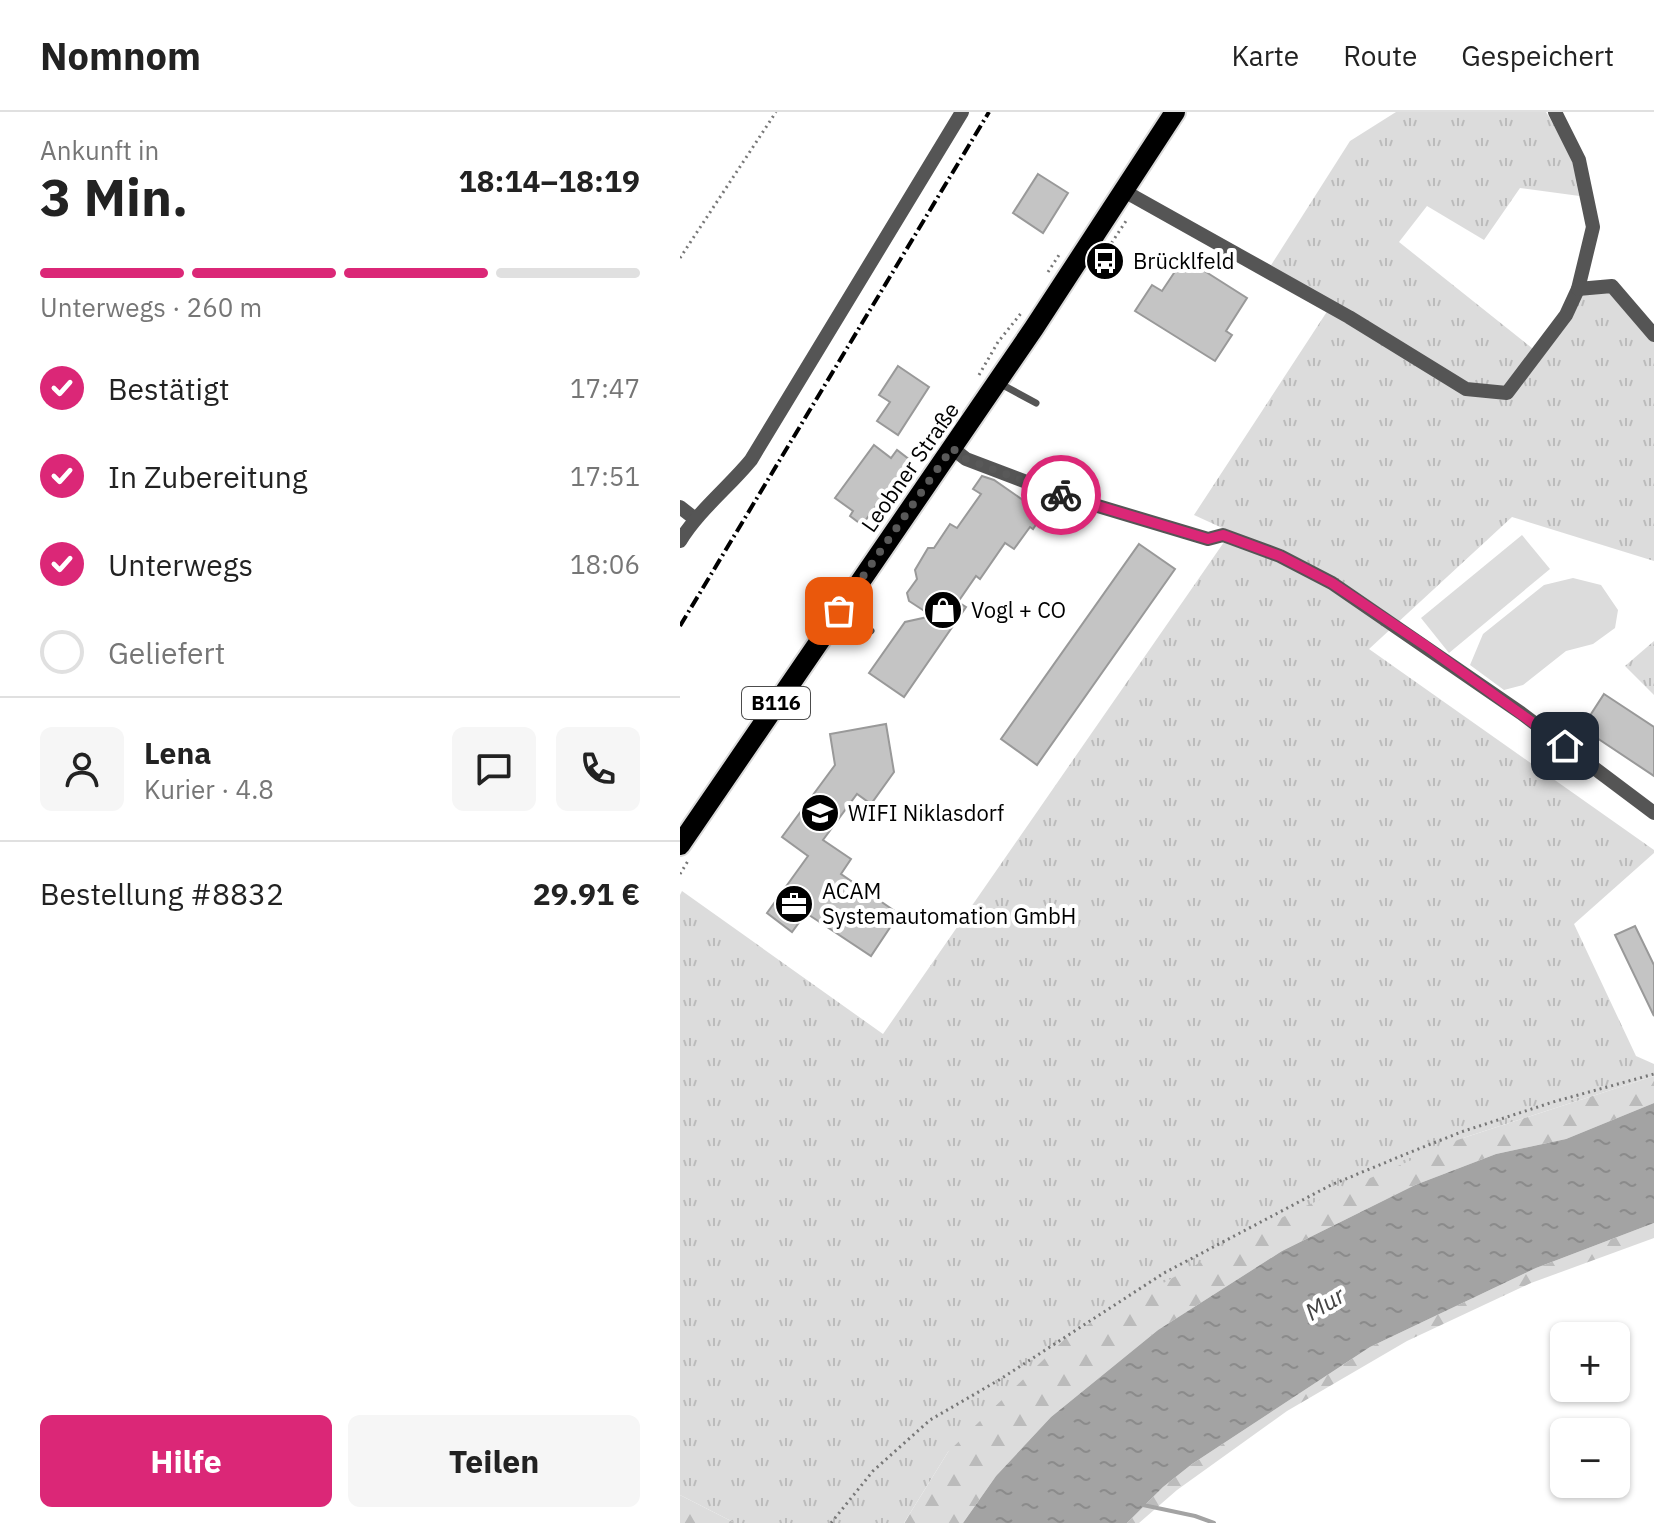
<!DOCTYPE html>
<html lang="de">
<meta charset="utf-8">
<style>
:root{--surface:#fff;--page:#f6f6f6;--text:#222;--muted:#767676;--line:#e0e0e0;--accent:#db2777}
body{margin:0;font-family:"IBM Plex Sans",sans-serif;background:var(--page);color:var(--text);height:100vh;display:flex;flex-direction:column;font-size:30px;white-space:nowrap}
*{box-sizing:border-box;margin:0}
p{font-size:26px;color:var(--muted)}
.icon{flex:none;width:44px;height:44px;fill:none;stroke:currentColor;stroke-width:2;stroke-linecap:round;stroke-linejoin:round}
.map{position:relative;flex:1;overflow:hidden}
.panel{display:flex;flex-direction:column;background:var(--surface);width:680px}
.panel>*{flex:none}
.controls{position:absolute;left:870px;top:1210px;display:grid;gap:16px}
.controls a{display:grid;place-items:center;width:80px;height:80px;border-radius:12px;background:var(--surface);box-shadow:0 2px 6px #0004;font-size:40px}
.pin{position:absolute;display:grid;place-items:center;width:68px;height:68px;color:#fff;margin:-34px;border-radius:16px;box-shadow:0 4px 12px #0006}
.courier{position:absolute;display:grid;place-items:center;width:80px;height:80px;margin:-40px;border:6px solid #db2777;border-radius:50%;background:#fff;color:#222;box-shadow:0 2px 10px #0007}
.headline em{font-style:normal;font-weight:700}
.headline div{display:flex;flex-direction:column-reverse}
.headline{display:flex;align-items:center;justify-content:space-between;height:136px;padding:0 40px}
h1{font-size:52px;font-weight:700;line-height:60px}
.bar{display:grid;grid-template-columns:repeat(4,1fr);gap:12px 8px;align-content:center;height:96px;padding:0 40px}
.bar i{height:10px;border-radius:6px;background:var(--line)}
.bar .active{background:var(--accent)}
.bar p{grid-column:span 4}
.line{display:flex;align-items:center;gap:20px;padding:0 40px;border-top:2px solid var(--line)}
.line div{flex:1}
.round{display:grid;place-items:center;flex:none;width:84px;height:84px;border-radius:12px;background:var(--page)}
ol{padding:0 40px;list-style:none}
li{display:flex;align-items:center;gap:24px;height:88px}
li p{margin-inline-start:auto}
li .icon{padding:8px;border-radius:50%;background:var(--accent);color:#fff;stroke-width:4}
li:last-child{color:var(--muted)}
li i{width:44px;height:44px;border:4px solid var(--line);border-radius:50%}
.button{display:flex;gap:16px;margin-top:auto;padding:16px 40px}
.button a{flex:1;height:92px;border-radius:12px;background:var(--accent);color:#fff;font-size:32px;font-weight:700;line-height:92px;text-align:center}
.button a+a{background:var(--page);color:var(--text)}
header{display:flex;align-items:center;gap:48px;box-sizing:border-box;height:112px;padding:0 40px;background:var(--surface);border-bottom:2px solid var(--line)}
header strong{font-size:38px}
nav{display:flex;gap:44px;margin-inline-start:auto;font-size:28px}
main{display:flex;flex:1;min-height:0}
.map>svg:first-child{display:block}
.grass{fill:url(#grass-tufts)}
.forest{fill:url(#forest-firs)}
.pitch{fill:#dcdcdc}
.water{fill:url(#water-ripples)}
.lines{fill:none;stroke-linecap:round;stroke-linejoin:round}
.stream{stroke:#a3a3a3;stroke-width:4}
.building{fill:#c4c4c4;stroke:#999;stroke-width:2}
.primary-casing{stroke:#dbdbdb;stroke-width:24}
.path{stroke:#777;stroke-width:3;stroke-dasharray:2 4;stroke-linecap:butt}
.service{stroke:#555;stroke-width:7}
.minor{stroke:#555;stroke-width:14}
.primary{stroke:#000;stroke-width:20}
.rail{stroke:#000;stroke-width:4;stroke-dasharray:12 4 2 4;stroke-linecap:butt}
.done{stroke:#595959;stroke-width:8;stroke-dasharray:0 14.4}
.route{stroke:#db2777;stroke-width:10}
.labels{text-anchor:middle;stroke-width:8;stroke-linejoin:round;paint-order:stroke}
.shield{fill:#fff;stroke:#4c4c4c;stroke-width:2}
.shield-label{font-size:20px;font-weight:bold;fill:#000}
.poi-label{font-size:22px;fill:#000;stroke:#fff;text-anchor:start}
.street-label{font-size:22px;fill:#000;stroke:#fff}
.water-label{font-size:24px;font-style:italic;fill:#444;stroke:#fff}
</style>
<header>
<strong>Nomnom</strong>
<nav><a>Karte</a><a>Route</a><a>Gespeichert</a></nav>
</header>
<main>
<section class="panel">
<div class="headline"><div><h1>3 Min.</h1><p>Ankunft in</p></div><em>18:14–18:19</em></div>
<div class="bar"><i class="active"></i><i class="active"></i><i class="active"></i><i></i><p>Unterwegs · 260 m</p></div>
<ol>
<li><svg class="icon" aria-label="check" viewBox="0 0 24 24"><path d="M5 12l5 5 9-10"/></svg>Bestätigt<p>17:47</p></li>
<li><svg class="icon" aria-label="check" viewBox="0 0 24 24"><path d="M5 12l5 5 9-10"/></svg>In Zubereitung<p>17:51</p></li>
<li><svg class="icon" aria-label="check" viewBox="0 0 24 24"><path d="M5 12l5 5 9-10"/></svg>Unterwegs<p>18:06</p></li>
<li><i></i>Geliefert</li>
</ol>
<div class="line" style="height:144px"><a class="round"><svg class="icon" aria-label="person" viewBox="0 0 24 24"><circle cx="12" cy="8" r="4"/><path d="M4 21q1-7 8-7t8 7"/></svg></a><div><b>Lena</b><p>Kurier · 4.8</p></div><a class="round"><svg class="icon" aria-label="chat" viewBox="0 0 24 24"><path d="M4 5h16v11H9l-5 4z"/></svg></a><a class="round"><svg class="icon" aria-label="phone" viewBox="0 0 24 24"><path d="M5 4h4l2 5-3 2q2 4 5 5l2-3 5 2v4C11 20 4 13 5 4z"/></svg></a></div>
<div class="line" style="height:104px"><div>Bestellung #8832</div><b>29.91 €</b></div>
<div class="button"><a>Hilfe</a><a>Teilen</a></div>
</section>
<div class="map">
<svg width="974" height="1411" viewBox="0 0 974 1411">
<defs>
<pattern id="grass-tufts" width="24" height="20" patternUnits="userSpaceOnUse" patternTransform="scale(2)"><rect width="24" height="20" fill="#dcdcdc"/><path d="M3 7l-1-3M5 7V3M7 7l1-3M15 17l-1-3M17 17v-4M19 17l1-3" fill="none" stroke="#bbb"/></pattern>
<pattern id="forest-firs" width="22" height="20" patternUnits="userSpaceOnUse" patternTransform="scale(2)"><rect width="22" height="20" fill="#dcdcdc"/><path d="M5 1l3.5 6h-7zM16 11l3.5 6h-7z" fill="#bbb"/></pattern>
<pattern id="water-ripples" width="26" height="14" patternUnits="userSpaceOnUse" patternTransform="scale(2)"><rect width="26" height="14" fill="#a3a3a3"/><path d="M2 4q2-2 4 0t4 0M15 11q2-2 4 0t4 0" fill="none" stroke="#8b8b8b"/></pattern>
</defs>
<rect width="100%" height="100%" fill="#fff"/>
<g class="grass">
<path d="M716,0H866L900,57L907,85L840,76L804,128L747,94L719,130L857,240L898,177L932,174L974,223V449L832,405L689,537L974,738V741L894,812L956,944L974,952V964L780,1027L268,1340L224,1411H55L0,1383V783L2,779L203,922L551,420L514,403L648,198L588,158L670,29Z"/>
<path d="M974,529V583L945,554Z"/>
</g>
<g class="forest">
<path d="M974,964V991L886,1027L816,1042L735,1073L602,1139L478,1218L371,1305L316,1364L283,1411H224L268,1340L389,1223L612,1100L780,1027Z"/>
<path d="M974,1111V1126L851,1171L727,1229L607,1299L497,1378L459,1411H447L483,1375L512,1352L690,1235L856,1156Z"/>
<path d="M0,1383L55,1411H0Z"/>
</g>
<g class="pitch">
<path d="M842,423L870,457L769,541L741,506Z"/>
<path d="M893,466L921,473L938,498L935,516L913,532L886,539L843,573L824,578L790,553L803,522L864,473Z"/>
</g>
<path class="water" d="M974,991V1111L856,1156L690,1235L512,1352L483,1375L447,1411H283L316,1364L371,1305L478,1218L602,1139L735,1073L816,1042L886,1027Z"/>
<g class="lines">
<path class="stream" d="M463,1393L515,1404L534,1411"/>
</g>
<g class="building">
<path d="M358,62L388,81L363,121L333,101Z"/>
<path d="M504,146L567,186L546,219L552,223L535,249L455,199L472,173L482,179Z"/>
<path d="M218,254L249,275L218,323L197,309L210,290L199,283Z"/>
<path d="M194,333L211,346L217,338L230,348L182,413L170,404L173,399L155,386Z"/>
<path d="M302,364L314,368L363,402L353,417L350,415L334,437L325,431L300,467L296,464L278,490L286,495L224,585L189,561L225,510L252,504L229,489L227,481L237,467L235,458L248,436H254L270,412L277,416L301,382L293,377Z"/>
<path d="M459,432L495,457L357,653L321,627Z"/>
<path d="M924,582L974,615V664L902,616Z"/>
<path d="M206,612L214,660L191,692L177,682L143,728L171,747L161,762L219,802L191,844L126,801L112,820L87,801L128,744L102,725L155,653L150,622Z"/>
<path d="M955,814L974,853V904L935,823Z"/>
</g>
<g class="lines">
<defs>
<path id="primary" d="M0,733L354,216L495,0"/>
</defs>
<use href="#primary" class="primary-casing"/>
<g class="path">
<path d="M0,146L96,0"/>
<path d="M415,156L448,106"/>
<path d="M368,160L379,143"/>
<path d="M299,263L318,230L342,200"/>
<path d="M0,762L8,749"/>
<path d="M151,1411L193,1359L250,1308L319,1268L484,1161L651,1073L726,1042L781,1020L873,990L974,962"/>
</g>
<g class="service">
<path d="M319,271L356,291"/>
<path d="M161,500L191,519"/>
</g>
<g class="minor">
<path d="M444,79L669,205L786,277L827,281L886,203L898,177L913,115L899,48L875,0"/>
<path d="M898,177L932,174L974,223"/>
<path d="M272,336L286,347L381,383L528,427L543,423L600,444L652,471L841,601L974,701"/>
<path d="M0,395L14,406"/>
<path d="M0,429C19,398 48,376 71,348L282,0"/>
</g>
<use href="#primary" class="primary"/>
<path class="rail" d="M0,514L309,0"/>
</g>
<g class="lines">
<path class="done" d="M159,499L272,336L286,347L381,383"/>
<path class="route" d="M381,383L528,427L543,423L600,444L652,471L746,534L885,634"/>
</g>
<defs>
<symbol id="bus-disc" viewBox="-11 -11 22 22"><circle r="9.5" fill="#000" stroke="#fff"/><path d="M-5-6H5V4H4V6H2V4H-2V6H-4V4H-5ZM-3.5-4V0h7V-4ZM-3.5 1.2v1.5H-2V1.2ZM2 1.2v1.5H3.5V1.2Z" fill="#fff"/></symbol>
<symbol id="shop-disc" viewBox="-11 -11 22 22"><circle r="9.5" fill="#000" stroke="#fff"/><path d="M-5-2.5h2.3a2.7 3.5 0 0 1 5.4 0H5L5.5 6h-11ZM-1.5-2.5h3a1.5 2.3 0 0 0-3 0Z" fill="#fff"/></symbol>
<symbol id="school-disc" viewBox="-11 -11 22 22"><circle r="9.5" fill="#000" stroke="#fff"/><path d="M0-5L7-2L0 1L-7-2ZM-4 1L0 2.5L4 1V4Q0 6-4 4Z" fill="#fff"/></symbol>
<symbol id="office-disc" viewBox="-11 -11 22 22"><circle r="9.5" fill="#000" stroke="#fff"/><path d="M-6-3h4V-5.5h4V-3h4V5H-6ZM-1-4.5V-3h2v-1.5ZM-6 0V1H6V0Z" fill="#fff"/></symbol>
</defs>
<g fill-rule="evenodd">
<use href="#bus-disc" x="403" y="127" width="44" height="44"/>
<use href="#shop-disc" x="241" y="476" width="44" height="44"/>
<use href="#school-disc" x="118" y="679" width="44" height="44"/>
<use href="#office-disc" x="92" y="770" width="44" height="44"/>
</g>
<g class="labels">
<rect class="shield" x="62" y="575" width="68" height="32" rx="6"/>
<g class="shield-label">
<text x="96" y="598">B116</text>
</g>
<g class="poi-label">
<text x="453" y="157">Brücklfeld</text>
<text x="291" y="506">Vogl + CO</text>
<text x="168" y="709">WIFI Niklasdorf</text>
<text x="142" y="787">ACAM<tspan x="142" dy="25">Systemautomation GmbH</tspan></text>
</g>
<g class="street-label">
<text transform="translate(230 355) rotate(-55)" y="8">Leobner Straße</text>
</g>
<g class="water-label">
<text transform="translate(645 1192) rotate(-31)" y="8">Mur</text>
</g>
</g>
</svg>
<div class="controls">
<a>+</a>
<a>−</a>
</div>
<div class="pin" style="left:159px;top:499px;background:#ea580c"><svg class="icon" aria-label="bag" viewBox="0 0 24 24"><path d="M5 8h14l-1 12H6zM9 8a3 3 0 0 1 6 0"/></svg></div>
<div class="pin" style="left:885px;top:634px;background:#1f2937"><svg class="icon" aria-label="home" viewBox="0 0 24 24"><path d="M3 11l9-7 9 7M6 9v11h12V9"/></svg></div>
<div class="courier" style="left:381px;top:383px"><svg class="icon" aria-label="bike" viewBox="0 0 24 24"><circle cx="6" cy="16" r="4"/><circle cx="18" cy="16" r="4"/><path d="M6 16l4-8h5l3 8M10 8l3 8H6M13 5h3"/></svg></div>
</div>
</main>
